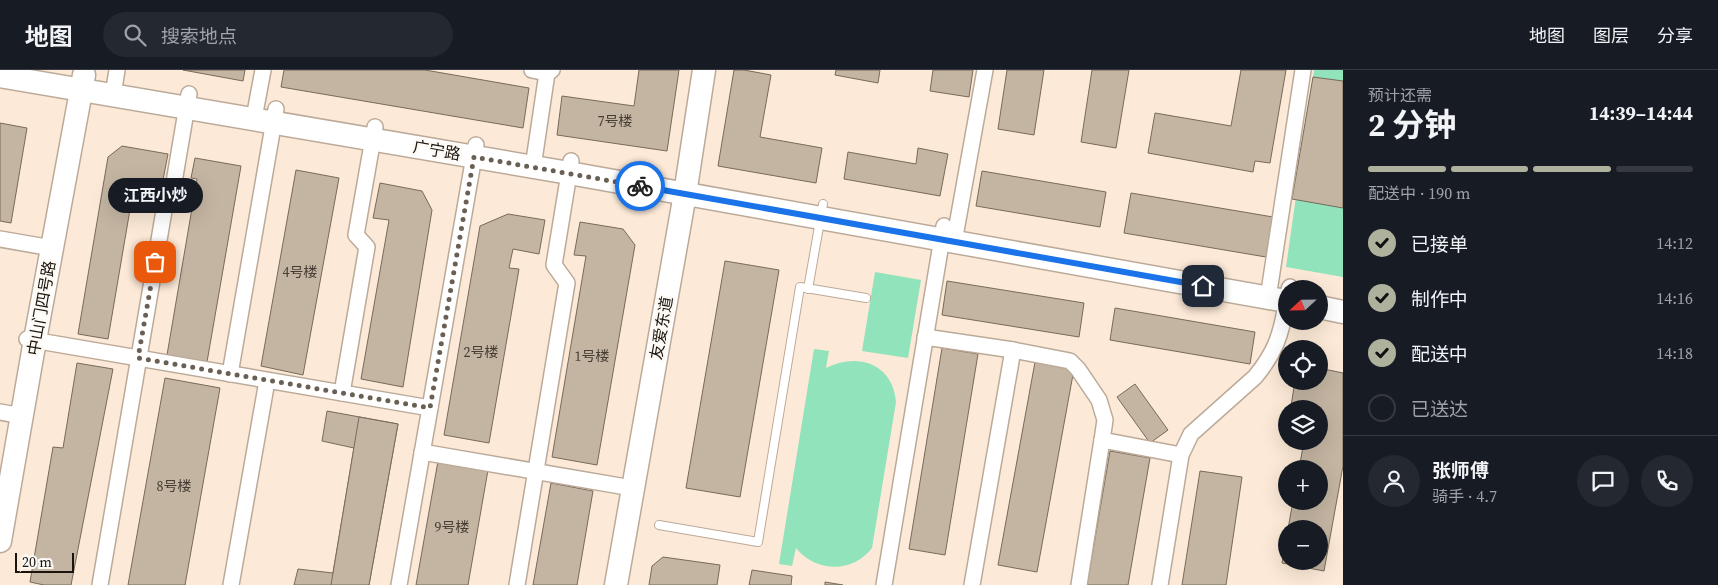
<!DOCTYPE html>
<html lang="zh">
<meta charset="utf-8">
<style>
:root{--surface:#171b24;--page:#242831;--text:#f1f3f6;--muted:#9ea1a6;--line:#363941;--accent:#aeb19c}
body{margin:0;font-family:"Source Serif 4","Noto Sans SC",serif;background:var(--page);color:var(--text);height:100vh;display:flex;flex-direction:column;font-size:19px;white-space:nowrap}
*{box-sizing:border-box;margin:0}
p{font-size:16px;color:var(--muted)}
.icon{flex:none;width:28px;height:28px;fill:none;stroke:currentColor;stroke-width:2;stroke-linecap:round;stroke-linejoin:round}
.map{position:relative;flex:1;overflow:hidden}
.drawer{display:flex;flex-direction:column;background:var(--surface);width:375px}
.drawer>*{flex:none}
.needle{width:32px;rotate:248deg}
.buttons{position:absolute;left:1278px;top:210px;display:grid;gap:10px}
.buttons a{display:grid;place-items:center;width:50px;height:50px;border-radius:50%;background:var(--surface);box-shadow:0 5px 20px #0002;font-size:25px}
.scale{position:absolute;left:15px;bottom:12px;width:59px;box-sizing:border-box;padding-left:5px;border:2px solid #1b140e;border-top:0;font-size:14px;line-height:18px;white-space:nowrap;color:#1b140e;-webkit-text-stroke:4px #fdf9f5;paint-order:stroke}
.pin{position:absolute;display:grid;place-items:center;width:42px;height:42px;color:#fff;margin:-21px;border-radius:10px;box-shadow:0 2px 8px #0006}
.courier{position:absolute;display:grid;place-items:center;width:50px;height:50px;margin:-25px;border:4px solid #1a73e8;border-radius:50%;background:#fff;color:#222;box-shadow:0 1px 6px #0007}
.bubble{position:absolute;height:35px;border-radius:18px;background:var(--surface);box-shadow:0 5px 20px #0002;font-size:16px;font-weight:700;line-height:35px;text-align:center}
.overview em{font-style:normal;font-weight:700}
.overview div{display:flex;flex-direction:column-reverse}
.overview{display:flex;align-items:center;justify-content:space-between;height:85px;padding:0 25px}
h1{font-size:32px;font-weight:700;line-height:38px}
.bar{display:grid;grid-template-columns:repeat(4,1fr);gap:8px 5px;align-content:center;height:60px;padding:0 25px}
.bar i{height:6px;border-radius:4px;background:var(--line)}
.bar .selected{background:var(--accent)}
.bar p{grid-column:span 4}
.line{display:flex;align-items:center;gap:12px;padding:0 25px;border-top:1px solid var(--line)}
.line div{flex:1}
.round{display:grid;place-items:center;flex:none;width:52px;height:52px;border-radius:26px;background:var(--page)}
ol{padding:0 25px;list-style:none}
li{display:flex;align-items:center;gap:15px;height:55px}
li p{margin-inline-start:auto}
li .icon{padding:5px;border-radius:50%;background:var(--accent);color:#111;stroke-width:4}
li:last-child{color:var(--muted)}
li i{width:28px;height:28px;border:2px solid var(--line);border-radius:50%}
header{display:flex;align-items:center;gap:30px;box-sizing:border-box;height:70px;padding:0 25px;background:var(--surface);border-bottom:1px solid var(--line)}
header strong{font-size:24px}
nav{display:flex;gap:28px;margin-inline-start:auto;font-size:18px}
.search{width:350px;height:45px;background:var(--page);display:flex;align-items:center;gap:12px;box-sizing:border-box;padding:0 18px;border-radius:28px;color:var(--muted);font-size:19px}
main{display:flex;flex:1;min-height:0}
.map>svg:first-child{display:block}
.green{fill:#90e3bb}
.building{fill:#c4b5a2;stroke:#786a59}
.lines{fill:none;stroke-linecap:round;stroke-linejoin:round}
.lane-casing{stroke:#bcaa99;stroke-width:10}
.street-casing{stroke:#bcaa99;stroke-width:18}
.secondary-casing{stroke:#bcaa99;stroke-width:25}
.lane{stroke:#fff;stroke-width:8}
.street{stroke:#fff;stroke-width:15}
.secondary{stroke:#fff;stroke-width:22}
.done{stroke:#6a5f54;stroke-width:5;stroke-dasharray:0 9}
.route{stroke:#1a73e8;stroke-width:6}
.labels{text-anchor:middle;stroke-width:5;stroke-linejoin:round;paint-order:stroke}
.number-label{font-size:14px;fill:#453c33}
.street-label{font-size:16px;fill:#1b140e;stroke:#fdf9f5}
</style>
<header>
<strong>地图</strong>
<div class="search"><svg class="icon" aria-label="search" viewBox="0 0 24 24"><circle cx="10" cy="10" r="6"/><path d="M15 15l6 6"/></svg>搜索地点</div>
<nav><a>地图</a><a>图层</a><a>分享</a></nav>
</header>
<main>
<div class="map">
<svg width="1343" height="515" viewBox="0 0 1343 515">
<rect width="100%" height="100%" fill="#fce9d7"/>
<g class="green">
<path d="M1314,0H1343V207L1286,197Z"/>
<path d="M875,202L921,210L908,288L862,281Z"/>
<path d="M814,279L829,281L826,298C858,282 893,294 896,332L872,478C852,504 815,502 796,478L792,496L779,494Z"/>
</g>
<g class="building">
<path d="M183,0H245L243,11Z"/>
<path d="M284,0H425L529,18L523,58L281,17Z"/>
<path d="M639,0H679L667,81L557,65L562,26L634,36Z"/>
<path d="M734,0H744L771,5L760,67L822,78L816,113L718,96Z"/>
<path d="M836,0H880L878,13L835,5Z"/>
<path d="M933,0H973L969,27L930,21Z"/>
<path d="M1007,0H1044L1034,65L998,59Z"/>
<path d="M1092,0H1129L1116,78L1081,72Z"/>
<path d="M1241,0H1286L1270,93L1255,91L1253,102L1148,83L1155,43L1231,56Z"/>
<path d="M1313,7L1343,11V138L1292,129Z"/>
<path d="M0,53L27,58L11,153L0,151Z"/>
<path d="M122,76L168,84L161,120L146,117L147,112L135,110L108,269L78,264L108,87Z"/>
<path d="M918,78L948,84L940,126L844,109L848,82L916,94Z"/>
<path d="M195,88L241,96L207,292L167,285L197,109L191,108Z"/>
<path d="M296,100L339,108L303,305L261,296Z"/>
<path d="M982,101L1106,122L1100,157L976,136Z"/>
<path d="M380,113L422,121L432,140L403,317L361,309L389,150L373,148Z"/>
<path d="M1131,123L1273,147L1266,187L1124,163Z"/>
<path d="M508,144L545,150L539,184L513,179L509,198L519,199L489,373L444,365L480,156Z"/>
<path d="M580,152L623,159L635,175L597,395L552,387L586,186L574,185Z"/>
<path d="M725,191L779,200L740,427L686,418Z"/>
<path d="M947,211L1084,233L1079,267L942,245Z"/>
<path d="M1115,238L1255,262L1250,294L1110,270Z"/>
<path d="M942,278L978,284L945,485L909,479Z"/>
<path d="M1035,292L1074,299L1037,502L998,495Z"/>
<path d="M77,293L113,299L71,515H44L30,512L53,377L63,378Z"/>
<path d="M1319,298L1343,303V396L1324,501L1282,493L1286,469V491H1319V459H1288L1293,431H1319V399H1299L1304,371H1319V339H1306L1291,336L1295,311H1319Z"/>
<path d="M165,308L220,318L185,515H128Z"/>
<path d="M1135,314L1168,360L1150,373L1117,327Z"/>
<path d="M327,341L398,354L369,515H294L298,499L333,503L354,378L322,371Z"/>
<path d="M359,347L398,354L369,515H331Z"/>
<path d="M1110,381L1150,388L1128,515H1087Z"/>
<path d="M438,391L488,400L468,515H416Z"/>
<path d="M1200,401L1242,407L1226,515H1182Z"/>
<path d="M551,413L593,421L577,515H533Z"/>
<path d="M663,487L720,495L717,515H649L652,496Z"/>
<path d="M752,500L792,506L791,515H749Z"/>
<path d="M825,512L843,515H825Z"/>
</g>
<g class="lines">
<defs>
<g id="lane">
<path d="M808,219L823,134"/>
<path d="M659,455L758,472L800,217L866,228"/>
</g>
<g id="street">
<path d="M532,0L547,3L552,0"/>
<path d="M113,25L117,0"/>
<path d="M254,48L263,0"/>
<path d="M533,97L547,3"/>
<path d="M0,169L52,178"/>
<path d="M954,172L985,0"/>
<path d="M1289,219L1290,217"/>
<path d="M1268,228L1303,0"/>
<path d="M925,267L1013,280L1070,291L1078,299L1099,330L1105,350L1102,370L1181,385"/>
<path d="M27,269L430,338"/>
<path d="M230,304L276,39"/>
<path d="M342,323L367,177L356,165L375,57"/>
<path d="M0,342L22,346"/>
<path d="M422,382L632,418"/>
<path d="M100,515L165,135L172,124L189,24"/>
<path d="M231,515L267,311"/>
<path d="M399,515L476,75"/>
<path d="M517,515L567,213L554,195L571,91"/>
<path d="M884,515L944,156"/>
<path d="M972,515L1013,280"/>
<path d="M1079,515L1102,370"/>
<path d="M1160,515L1181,385L1191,364L1255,307C1275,283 1281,265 1286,235"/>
</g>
<g id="secondary">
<path d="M0,6L569,103L1286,231"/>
<path d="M1319,237L1343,242"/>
<path d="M0,471L35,270L84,5"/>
<path d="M616,515L685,124L704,0"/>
</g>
</defs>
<use href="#lane" class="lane-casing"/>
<use href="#street" class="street-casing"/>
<use href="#secondary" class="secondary-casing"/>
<use href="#lane" class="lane"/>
<use href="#street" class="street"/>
<use href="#secondary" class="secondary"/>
</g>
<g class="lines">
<path class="done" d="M155,192L138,288L430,338L474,87L640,116"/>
<path class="route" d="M640,116L1203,216"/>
</g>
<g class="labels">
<g class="number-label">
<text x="615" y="56">7号楼</text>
<text x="300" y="207">4号楼</text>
<text x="481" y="287">2号楼</text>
<text x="592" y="291">1号楼</text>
<text x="174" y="421">8号楼</text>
<text x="452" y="462">9号楼</text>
</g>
<g class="street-label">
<text transform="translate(437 80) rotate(10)" y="6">广宁路</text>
<text transform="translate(41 238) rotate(-80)" y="6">中山门四号路</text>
<text transform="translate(661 258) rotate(-80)" y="6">友爱东道</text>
</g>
</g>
</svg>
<div class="buttons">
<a><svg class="needle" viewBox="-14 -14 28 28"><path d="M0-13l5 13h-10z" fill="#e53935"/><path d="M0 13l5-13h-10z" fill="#9ea1a6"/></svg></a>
<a><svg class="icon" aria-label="locate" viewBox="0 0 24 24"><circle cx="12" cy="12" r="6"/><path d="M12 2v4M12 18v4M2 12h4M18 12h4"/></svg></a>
<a><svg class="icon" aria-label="layers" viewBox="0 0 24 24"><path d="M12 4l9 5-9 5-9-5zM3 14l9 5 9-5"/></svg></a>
<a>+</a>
<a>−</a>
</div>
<div class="scale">20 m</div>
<div class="pin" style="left:155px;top:192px;background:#ea580c"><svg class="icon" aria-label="bag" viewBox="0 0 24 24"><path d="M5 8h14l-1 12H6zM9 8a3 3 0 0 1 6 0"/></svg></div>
<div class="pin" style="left:1203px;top:216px;background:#1f2937"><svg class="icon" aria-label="home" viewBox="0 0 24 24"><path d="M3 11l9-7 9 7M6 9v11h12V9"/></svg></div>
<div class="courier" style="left:640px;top:116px"><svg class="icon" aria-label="bike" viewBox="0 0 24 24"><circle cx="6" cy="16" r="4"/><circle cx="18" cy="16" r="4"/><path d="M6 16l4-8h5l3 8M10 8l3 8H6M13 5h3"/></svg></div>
<div class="bubble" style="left:108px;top:108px;width:95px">江西小炒</div>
</div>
<section class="drawer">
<div class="overview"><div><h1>2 分钟</h1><p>预计还需</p></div><em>14:39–14:44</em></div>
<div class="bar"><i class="selected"></i><i class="selected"></i><i class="selected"></i><i></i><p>配送中 · 190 m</p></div>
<ol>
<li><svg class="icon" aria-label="check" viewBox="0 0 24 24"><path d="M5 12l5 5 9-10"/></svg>已接单<p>14:12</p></li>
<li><svg class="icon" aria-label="check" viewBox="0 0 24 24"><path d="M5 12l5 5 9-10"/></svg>制作中<p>14:16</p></li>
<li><svg class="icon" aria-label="check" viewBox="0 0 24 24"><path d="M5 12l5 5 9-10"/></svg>配送中<p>14:18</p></li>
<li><i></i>已送达</li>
</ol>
<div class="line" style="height:90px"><a class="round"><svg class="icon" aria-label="person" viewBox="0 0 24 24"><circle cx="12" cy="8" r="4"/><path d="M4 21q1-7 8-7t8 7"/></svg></a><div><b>张师傅</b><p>骑手 · 4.7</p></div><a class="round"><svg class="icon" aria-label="chat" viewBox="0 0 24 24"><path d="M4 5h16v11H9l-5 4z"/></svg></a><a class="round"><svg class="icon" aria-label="phone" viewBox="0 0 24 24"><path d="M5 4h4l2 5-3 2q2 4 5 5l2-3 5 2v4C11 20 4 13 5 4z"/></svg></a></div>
</section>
</main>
